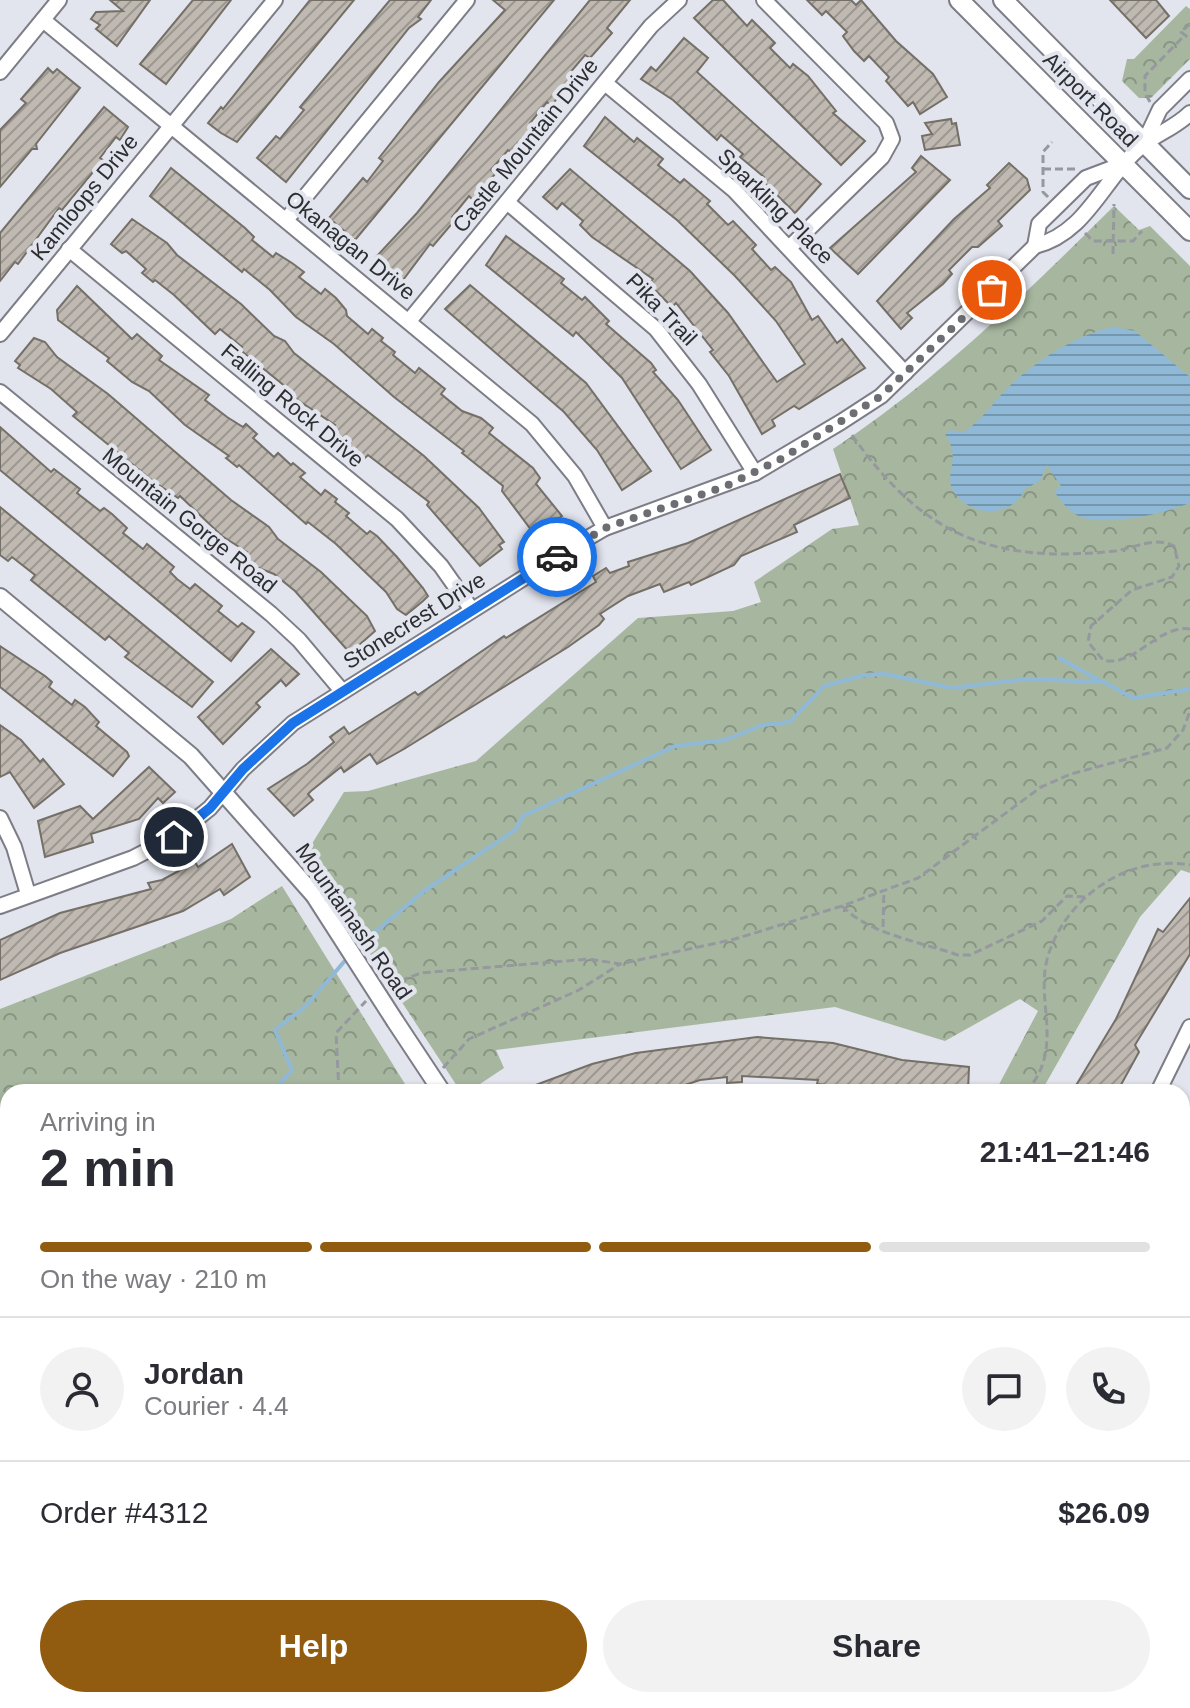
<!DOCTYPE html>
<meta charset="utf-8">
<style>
:root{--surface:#fff;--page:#f2f2f3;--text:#2b2b33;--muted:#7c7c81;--line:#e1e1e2;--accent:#915c10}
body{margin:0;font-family:Arial,sans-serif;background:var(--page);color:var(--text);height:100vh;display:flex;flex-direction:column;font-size:30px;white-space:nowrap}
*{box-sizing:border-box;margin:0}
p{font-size:26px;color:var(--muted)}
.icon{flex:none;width:44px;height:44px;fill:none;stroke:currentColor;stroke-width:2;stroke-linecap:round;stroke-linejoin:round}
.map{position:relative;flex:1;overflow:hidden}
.side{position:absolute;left:0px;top:1084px;width:1190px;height:624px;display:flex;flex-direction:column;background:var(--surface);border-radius:24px 24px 0 0;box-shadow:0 2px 6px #0004}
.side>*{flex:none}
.pin{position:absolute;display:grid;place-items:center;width:68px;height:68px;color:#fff;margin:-34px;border:4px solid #fff;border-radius:50%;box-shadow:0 2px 8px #0007}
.courier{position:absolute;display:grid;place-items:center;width:80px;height:80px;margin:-40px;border:6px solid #1a73e8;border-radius:50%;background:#fff;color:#222;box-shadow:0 2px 10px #0007}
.head em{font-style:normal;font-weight:600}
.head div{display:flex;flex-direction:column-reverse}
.head{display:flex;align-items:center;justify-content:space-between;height:136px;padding:0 40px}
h1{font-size:52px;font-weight:600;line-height:60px}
.bar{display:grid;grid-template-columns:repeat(4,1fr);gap:12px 8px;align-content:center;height:96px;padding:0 40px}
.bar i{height:10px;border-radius:6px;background:var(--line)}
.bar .current{background:var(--accent)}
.bar p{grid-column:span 4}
.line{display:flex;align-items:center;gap:20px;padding:0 40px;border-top:2px solid var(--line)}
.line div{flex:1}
.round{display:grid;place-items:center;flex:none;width:84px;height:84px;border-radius:42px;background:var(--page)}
.cta{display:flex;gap:16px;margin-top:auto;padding:16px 40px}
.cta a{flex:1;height:92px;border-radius:48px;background:var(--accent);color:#fff;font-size:32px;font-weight:600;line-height:92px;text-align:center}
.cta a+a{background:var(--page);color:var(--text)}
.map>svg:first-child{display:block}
.park{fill:url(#park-crowns)}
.water{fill:url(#water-rules)}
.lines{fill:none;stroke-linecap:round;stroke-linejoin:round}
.stream{stroke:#8fb9d6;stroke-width:4}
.building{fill:url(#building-hatch);stroke:#746f67;stroke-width:2}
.minor-casing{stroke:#7c7d86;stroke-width:18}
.tertiary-casing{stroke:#7c7d86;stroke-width:20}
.secondary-casing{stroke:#7c7d86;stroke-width:22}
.path{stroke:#96989f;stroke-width:3;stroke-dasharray:8 4;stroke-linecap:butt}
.minor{stroke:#fff;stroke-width:14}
.tertiary{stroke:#fff;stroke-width:16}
.secondary{stroke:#fff;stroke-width:18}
.tertiary-bridge-casing{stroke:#7c7d86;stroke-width:20;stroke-linecap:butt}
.tertiary-bridge{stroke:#fff;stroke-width:16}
.done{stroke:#6c6e74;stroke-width:8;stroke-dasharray:0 14.4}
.route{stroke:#1a73e8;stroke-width:10}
.labels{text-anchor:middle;stroke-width:8;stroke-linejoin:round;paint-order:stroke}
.street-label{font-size:22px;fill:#2d2e32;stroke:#e2e4ee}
</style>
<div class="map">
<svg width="1190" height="1708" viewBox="0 0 1190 1708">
<defs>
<pattern id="park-crowns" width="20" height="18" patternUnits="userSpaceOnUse" patternTransform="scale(2)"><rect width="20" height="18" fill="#a7b79f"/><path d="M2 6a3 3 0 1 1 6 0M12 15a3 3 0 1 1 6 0" fill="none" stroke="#889582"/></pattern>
<pattern id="water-rules" width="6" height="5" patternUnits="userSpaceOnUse" patternTransform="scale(2)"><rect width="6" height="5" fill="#8fb9d6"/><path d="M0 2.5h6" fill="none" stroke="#7597ae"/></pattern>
<pattern id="building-hatch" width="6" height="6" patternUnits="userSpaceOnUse" patternTransform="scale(2)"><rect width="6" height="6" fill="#bfb9b1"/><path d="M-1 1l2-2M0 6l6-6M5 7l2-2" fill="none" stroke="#9c9791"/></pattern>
</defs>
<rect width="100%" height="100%" fill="#e2e4ee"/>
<g class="park">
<path d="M1186,6L1190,9V59L1151,98H1139L1122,81L1127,59H1134Z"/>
<path d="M1114,206L1139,230L1150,226L1190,266V873L1181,870L1140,917L1041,1092H995L1038,1011L1020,999L945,1041L835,1007L496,1050L504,1068L468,1092H461L305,855L344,792L368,791L476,761L638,618L733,611L761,602L754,582L832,529L859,525L833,449C937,381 1026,293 1114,206Z"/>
<path d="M282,886L410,1092H8V1307L0,1313V1009L231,919Z"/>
</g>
<path class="water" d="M1113,327L1135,331L1190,377V503C1162,514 1118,524 1088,519C1073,517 1062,503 1054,491L1061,486L1047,465L1040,481L1025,489C1013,517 972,519 954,492C942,474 963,460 945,434L951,430L964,432C987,416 996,397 1016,380C1044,356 1077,335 1113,327Z"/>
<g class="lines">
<g class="stream">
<path d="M1059,658L1099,680"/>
<path d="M355,949L424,891L515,830L523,816L675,746L725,740L763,725L790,722L824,686L865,675L885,674L952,688L1026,679L1104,682L1133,698L1190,689"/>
<path d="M273,1092L292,1070L275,1030L306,1006L349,956"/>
<path d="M0,1115L8,1110"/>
</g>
</g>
<g class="building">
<path d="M110,0H150L117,46L96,29L100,25L91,19L96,12L123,11Z"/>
<path d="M193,0H231L166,84L140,64Z"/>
<path d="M310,0H354L237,142L221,133L208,123L221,107L223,109Z"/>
<path d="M390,0H431L418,17L421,19L409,28L286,182L257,158L276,136L280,139L304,110L300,107Z"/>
<path d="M493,0H554L355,240L329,218L363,178L367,182L383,161L379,158L439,82L505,10Z"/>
<path d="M590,0H630L607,28L612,33L590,58L585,55L568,75L573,79L551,106L547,102L530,123L534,126L512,153L508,150L491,170L495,174L473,200L469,196L452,217L455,220L433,246L430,244L403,280L376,257L417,213Z"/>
<path d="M713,0H723L747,26L752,20L775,43L770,48L790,68L793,64L808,76L836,111L833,113L865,141L841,165L694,18Z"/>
<path d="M807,0H851L856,5L861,0L896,41L933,74L947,97L920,114L913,102L908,106L886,81L889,77L869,56L864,61L854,51L843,36L847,32L826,11L822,15Z"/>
<path d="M1110,0H1156L1169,16L1146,38Z"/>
<path d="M684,38L708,58L697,72L821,184L795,213L762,180L764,177L740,157L743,154L721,135L717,140L673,100L641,79L651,67L656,71Z"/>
<path d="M48,68L53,73L57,69L80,88L36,144L37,149H32L0,187V130L26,103L21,99Z"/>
<path d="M104,107L128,127L120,140L116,137L100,158L103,160L62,210L59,208L18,264L15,262L0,281V233Z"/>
<path d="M605,117L634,142L637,138L663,159L658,165L680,183L684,179L710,201L707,204L728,225L733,221L756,245L752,249L771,270L775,267L791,282L812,320L818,316L837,343L842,339L865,368L799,409L794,406L772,420L775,426L762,434L729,376L710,352L713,350L676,303L672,307L649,284L653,279L592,237L580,225L583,221L562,203L557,209L543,197L570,169L690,271L728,313L777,382L805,364L776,321L735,276L677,220L584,146Z"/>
<path d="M951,119L952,124L956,123L960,145L925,150L922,136L932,134L925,123Z"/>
<path d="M921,156L950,180L858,274L830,248L916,172L912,168Z"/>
<path d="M1009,163L1027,179L1030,190L998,221L1002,226L978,247H972L949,270L952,274L943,284L907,313L912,318L901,329L877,301L954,219L990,188L987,185Z"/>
<path d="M171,168L245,228L254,237L252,240L273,257L276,253L292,263L304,272L299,277L321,294L325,289L336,298L346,310L347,316L368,334L372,329L383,338L381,341L395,352L393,355L415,373L419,368L445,389L441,394L462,411L481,418L493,428L489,433L533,468L540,478L536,484L562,516L535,535L502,491L503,486L462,453L464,451L394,397L334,344L296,317L270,290L244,269L242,272L150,196Z"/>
<path d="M132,219L167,243L177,255L241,304L274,336L285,341L294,353L424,456L479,508L504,542L499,545L502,549L480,566L427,505L429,502L368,455L365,458L331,430L335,425L283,390L286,387L239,349L242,347L220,329L215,334L174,295L155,280L153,282L142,273L146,269L126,251L122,253L111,244Z"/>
<path d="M506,236L564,279L561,283L582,300L585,297L609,321L606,324L651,363L656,370L653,372L678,400L711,450L681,469L622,378L576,332L573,336L486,265Z"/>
<path d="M470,285L586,383L651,471L622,490L597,450L564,412L445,309Z"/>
<path d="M77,286L132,339L137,334L162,356L159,360L209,395L205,400L227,417L243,427L246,424L257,434L253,438L274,457L278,453L291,465L293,463L305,473L300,477L321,495L325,490L337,499L335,502L349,513L346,516L367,534L370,531L377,536L397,557L423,588L428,596L423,601L406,615L397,609L386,592L336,544L308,522L306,524L239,465L237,467L226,458L229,456L185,425L149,391L132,382L107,361L109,358L58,320L57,310Z"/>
<path d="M34,338L45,342L57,357L108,394L231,500L269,527L278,539L321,572L367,616L375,631L350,653L295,591L274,574L256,567L244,557L247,552L222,536L180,496L178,498L153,481L73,416L77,412L51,389L18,368L20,365L15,361Z"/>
<path d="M0,427L51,472L54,469L80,489L77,493L100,511L104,508L112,514L127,528L123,533L143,549L147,544L174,567L170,572L177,579L190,589L195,584L222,606L218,611L238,627L242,623L254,632L231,661L0,470Z"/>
<path d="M840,474L850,498L794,525L797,532L741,556L734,565L691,585L689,582L664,592L660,584L628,596L600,614L604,619L599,625L568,647L404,749L377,764L370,754L344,772L341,767L311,791L308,794L313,800L294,816L268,789L307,764L334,742L330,737L344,727L349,734L415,692L418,695L504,636L506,638L596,582L593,576L606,568L610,573L629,566L628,562L688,543Z"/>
<path d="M0,507L213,682L192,707L125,657L129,653L109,636L105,640L31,580L35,575L12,557L8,561L0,555Z"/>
<path d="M0,646L45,676L52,682L49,687L72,705L75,700L85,707L99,722L96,726L127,752L129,756L113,776L0,687Z"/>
<path d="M271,649L299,674L286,686L281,680L256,703L260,707L223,744L198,717Z"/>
<path d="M0,725L21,740L40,762L43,759L64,784L34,808L10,772L0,777Z"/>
<path d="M149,767L175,792L163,803L158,798L139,819L91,834L93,842L45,857L38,821L80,806L93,819Z"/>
<path d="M232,844L250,877L224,895L220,889L183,911L60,953L0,980V940L60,913L151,889L148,883L162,880L195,862L198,867Z"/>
<path d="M1190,898V954L1135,1045L1139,1052L1117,1092H1072L1116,1019L1158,929L1163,932Z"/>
<path d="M757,1037L833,1043L902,1060L969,1067L968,1092L886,1091L817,1084L818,1080L742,1076V1082L727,1083V1077L700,1080L667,1091L666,1085L644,1092H517L592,1064L636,1053Z"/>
</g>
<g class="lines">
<defs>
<g id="minor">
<path d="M764,0L886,123L892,139L882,157L790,247"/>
<path d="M43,20L532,424L575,476L605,528"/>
<path d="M0,72L59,0"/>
<path d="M605,83L734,190L905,373"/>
<path d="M1144,143L1160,109L1190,79"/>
<path d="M507,202L656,329L699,384L755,473"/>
<path d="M286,220L467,0"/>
<path d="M1035,246L1039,224L1086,178L1123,164"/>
<path d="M69,249L397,519L441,566L472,610"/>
<path d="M409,321L651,26L679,0"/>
<path d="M0,334L275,0"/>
<path d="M0,392L271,614L299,640L342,691"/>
<path d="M0,818L14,847L28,894"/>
<path d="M0,906L133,858L174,837L210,808L243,769L293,723L581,542L605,528L755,473L841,422L881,396L1035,246C1088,233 1104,176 1143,145C1158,133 1176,127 1190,113"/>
<path d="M1158,1092L1190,1027"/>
<path d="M1182,1211L1190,1217"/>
<path d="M0,1414L8,1410"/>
<path d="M1182,1654L1190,1649"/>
<path d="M155,1708L156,1700"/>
<path d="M1099,1708L1111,1700"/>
</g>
<g id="tertiary">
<path d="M0,597L191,756L314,895"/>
<path d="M395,1021L442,1092"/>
</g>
<g id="secondary">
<path d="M959,0L1190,231"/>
<path d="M1003,0L1190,189"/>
<path d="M1182,1468L1190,1464"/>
<path d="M1182,1499L1190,1495"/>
<path d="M10,1700L93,1708"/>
<path d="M675,1708L695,1700"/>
<path d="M749,1708L768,1700"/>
</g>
</defs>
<use href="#minor" class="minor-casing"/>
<use href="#tertiary" class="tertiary-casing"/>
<use href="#secondary" class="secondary-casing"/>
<g class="path">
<path d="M1190,24L1181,32L1190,39"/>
<path d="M1150,102L1145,93V76L1183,37"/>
<path d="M1043,169H1076"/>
<path d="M1048,197L1043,192V152L1052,142"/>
<path d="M1085,233L1093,241H1133L1142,231"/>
<path d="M1113,254L1114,204"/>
<path d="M852,435C923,536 992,564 1115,551C1134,548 1156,536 1174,546L1179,566L1172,577L1132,590L1091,626L1088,642L1103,660C1135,668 1158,624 1190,629"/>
<path d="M842,906C869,934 921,942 958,955H970L1042,921L1067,896L1085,897"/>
<path d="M883,927L884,891"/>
<path d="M389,985L421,973L589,959L620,964L735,939L842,906L918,878L1041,787L1071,774L1167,748L1183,730L1190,711"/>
<path d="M443,1068L469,1039L579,990L620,964"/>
<path d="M339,1092L336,1033L366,1001"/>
<path d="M1026,1092C1066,1047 1034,1002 1048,956C1066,897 1128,854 1190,865"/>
<path d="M0,1137V1147"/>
<path d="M0,1191L8,1193"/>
<path d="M225,1700L280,1708"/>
<path d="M322,1708L323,1700"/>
<path d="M498,1708L500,1700"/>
<path d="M633,1708L661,1700"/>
<path d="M790,1708L794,1700"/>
</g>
<use href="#minor" class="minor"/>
<use href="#tertiary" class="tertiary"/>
<use href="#secondary" class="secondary"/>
<defs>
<path id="tertiary-bridge" d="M314,895L395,1021"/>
</defs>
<use href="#tertiary-bridge" class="tertiary-bridge-casing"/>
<use href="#tertiary-bridge" class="tertiary-bridge"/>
</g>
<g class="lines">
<path class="done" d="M557,557L605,528L726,486L781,459L881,396L992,290"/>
<path class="route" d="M174,837L210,808L243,769L293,723L557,557"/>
</g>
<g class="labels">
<g class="street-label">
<text transform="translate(1091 99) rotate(45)" y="8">Airport Road</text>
<text transform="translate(525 145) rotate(-51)" y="8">Castle Mountain Drive</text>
<text transform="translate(84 197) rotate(-51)" y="8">Kamloops Drive</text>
<text transform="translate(776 206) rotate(45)" y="8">Sparkling Place</text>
<text transform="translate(351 245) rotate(39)" y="8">Okanagan Drive</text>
<text transform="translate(662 309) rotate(46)" y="8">Pika Trail</text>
<text transform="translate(293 405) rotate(40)" y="8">Falling Rock Drive</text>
<text transform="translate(190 520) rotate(39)" y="8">Mountain Gorge Road</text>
<text transform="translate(414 620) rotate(-32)" y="8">Stonecrest Drive</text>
<text transform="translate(354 921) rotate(55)" y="8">Mountainash Road</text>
</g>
</g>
</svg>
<div class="pin" style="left:992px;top:290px;background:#ea580c"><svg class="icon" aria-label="bag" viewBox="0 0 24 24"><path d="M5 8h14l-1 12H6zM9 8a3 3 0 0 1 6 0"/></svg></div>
<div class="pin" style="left:174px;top:837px;background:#1f2937"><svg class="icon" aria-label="home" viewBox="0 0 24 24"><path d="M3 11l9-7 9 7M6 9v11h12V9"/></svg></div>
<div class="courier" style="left:557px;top:557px"><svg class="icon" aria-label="car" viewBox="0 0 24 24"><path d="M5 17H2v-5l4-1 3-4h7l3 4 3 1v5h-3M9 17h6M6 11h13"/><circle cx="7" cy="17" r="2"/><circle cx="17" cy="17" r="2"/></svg></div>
<section class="side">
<div class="head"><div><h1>2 min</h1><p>Arriving in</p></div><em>21:41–21:46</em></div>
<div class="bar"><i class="current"></i><i class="current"></i><i class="current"></i><i></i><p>On the way · 210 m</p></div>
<div class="line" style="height:144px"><a class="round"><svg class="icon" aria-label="person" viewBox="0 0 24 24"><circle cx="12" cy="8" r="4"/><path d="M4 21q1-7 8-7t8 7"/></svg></a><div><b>Jordan</b><p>Courier · 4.4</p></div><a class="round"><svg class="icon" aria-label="chat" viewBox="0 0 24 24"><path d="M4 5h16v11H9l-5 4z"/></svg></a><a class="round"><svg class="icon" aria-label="phone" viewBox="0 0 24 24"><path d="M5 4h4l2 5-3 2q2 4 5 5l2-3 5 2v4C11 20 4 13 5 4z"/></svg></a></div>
<div class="line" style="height:104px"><div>Order #4312</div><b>$26.09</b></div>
<div class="cta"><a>Help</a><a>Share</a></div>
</section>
</div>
